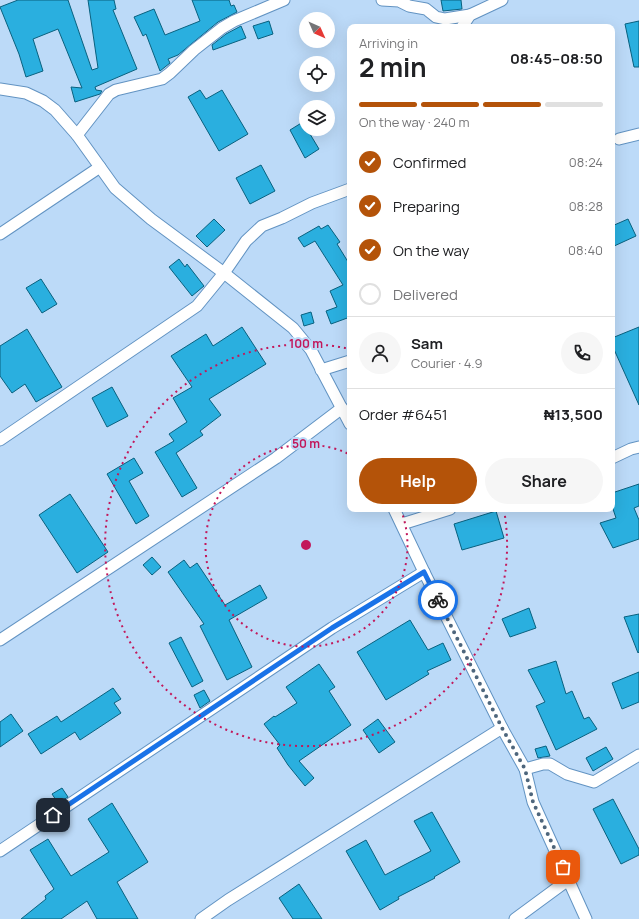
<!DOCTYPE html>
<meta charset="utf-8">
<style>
:root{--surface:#fff;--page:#f6f6f6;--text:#202124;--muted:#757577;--line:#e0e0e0;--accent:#b45309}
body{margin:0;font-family:Manrope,sans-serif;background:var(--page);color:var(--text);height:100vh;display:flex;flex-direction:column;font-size:15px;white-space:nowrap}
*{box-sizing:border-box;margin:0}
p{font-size:13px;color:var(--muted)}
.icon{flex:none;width:22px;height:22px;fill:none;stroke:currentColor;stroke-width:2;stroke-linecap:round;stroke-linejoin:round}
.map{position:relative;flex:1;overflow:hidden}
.sheet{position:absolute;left:347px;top:24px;width:268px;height:488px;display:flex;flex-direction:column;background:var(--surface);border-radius:8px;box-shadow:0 4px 16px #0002}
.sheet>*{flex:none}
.needle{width:26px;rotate:135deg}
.buttons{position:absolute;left:299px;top:12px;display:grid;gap:8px}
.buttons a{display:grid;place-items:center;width:36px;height:36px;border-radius:50%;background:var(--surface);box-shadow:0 4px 16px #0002;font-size:20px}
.pin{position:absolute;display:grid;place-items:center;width:34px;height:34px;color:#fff;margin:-17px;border-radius:8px;box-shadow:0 2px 6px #0006}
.courier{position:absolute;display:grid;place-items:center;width:40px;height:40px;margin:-20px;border:3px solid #1a73e8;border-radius:50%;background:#fff;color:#222;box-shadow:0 1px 5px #0007}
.headline em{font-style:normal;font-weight:700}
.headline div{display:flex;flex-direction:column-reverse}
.headline{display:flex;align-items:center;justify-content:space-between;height:68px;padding:0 12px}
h1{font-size:26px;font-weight:700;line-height:30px}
.bar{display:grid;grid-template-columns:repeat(4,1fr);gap:6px 4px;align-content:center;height:48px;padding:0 12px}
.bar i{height:5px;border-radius:3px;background:var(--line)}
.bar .selected{background:var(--accent)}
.bar p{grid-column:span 4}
.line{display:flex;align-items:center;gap:10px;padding:0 12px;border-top:1px solid var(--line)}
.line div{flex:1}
.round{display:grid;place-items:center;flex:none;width:42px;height:42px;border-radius:21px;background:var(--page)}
ol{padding:0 12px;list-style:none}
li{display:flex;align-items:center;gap:12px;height:44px}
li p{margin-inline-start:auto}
li .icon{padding:4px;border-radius:50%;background:var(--accent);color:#fff;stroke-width:4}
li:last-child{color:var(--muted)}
li i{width:22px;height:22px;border:2px solid var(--line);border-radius:50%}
.action{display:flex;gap:8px;margin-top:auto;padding:8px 12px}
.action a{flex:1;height:46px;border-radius:24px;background:var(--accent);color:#fff;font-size:16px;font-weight:700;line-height:46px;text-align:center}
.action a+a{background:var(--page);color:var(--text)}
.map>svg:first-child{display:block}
.building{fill:#2aafdf;stroke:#09617f}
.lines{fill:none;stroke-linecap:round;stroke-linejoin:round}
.minor-casing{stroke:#6293c2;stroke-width:13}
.minor{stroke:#fff;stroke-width:11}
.done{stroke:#4e667c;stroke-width:4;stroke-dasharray:0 7.2}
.route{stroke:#1a73e8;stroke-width:5}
.ring{fill:none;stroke:#c2185b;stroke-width:2;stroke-dasharray:2 4}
.centre{fill:#c2185b;stroke:#bcdaf8;stroke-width:2}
.ring-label{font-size:12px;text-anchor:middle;font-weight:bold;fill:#c2185b;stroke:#bcdaf8;stroke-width:4;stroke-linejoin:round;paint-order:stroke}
</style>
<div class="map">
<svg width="639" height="919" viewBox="0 0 639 919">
<rect width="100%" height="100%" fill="#bcdaf8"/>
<g class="building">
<path d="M18,0H68L92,70L98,68L88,0H114L116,9L113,10L137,69L95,87L96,90L102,91L100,94L75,102L71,87L82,88L58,29L33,39L43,71L26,77L19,54L0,7Z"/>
<path d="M192,0H229L231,6L234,5L237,12L218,22L190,45L178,55L168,59L170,63L160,71L146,34L143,36L134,17L154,9L165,35L200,21Z"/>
<path d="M441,0H461L462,9L443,11Z"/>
<path d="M269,21L273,34L258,39L253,26Z"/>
<path d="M639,21V67H634L625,24Z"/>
<path d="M241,26L246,38L213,50L212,45L226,34Z"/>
<path d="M200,90L206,99L222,90L248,134L219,151L188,97Z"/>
<path d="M303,122L306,129H307L319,149L305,158L290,130Z"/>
<path d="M261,165L275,191L250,204L236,178Z"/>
<path d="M214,219L225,230L207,247L196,236Z"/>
<path d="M628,219L636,236L612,247V226Z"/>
<path d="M328,225L340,242L337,244L350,265V317L331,324L326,311L337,307L330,291L343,285L315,241L304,247L298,238L319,226L321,229Z"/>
<path d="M179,259L185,267L187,264L204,286L192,296L169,267Z"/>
<path d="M41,279L57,304L42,313L26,288Z"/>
<path d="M311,312L314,323L304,326L301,315Z"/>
<path d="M242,327L266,364L209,399L221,415L200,431L203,435L176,453L197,488L182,497L155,452L174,441L169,434L187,422L173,398L192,387L171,356L206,334L213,346Z"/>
<path d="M639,327V405L612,345V338Z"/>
<path d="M27,329L62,387L36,402L25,384L12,393L0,376V346Z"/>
<path d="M112,387L128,416L107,427L92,398Z"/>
<path d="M134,458L143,473L129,481L149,516L136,524L107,474Z"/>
<path d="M639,484V506L634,508L639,520V539L613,548L600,523L616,518L612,506V493Z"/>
<path d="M70,494L108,552L77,573L39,515Z"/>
<path d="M496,511L504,538L462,550L454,524Z"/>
<path d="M152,557L161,567L152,575L143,565Z"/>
<path d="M184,560L190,568L197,563L225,605L260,585L267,598L229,620L252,667L227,680L200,626L204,624L168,572Z"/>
<path d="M529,608L536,628L510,637L502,619Z"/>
<path d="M639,614V652L638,653L624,617Z"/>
<path d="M410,620L428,650L443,643L451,660L427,671L429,674L386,700L357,652Z"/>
<path d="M181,637L203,681L192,687L169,643Z"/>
<path d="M556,661L566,694L572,691L584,719L589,717L597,729L556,750L536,706L545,702L528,670Z"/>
<path d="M319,664L335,687L329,691L351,725L299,761L314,778L305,786L288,765L277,748L280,745L264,724L274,716L275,717L297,703L286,687Z"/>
<path d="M639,672V702L622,709L612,683Z"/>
<path d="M113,688L121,699L114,703L121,713L80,740L75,732L41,754L28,734L57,716L61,722Z"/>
<path d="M204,690L210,701L200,708L194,695Z"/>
<path d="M11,714L23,731L0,747V722Z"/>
<path d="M378,719L395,742L379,753L363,730Z"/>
<path d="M546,746L550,756L538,758L535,749Z"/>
<path d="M606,747L613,759L593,771L586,758Z"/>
<path d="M62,788L68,797L58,803L52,794Z"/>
<path d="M613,799L639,849V855L621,864L593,809Z"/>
<path d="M112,803L148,862L117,882L138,919H97L87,901L61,919H21L46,899L45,896L54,889L30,850L48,839L71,876L109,852L88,819Z"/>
<path d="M432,812L460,862L434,877L435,878L398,897L399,899L380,910L346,851L366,840L385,875L431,851L414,821Z"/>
<path d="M299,884L322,919H293L279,898Z"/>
</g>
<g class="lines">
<defs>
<g id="minor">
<path d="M382,0L399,1L409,6L426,9L436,17L445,19L470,15"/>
<path d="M462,27L470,15L502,0"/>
<path d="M0,89L26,93L43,101L55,110L77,135L115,188L151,219L224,273L293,328L311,350L350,424"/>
<path d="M77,135L109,94L116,90L162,79L170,73L194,50L222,28L234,21L284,0"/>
<path d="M619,139L639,134"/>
<path d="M0,234L100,167"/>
<path d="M321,370L350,361"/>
<path d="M0,440L197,306L224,273L246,241L262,226L282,218L312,203L350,189"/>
<path d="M612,458L631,449L639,447"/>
<path d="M394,509L424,572L502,728L525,769L533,802L586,919"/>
<path d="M402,524L450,509"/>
<path d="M0,640L276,458L342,408"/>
<path d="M525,769L543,764H550L567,774L594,782L639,755"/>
<path d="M0,851L332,628L424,572"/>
<path d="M201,919L228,900L502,728"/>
<path d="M515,919L568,880"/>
</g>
</defs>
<use href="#minor" class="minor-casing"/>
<use href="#minor" class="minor"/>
</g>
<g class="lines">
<path class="done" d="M438,600L502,728L525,769L533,802L563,867"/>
<path class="route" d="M53,815L332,628L424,572L438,600"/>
</g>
<g class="ring">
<path d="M401 510A101 101 0 1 1 349 454"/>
<path d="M504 510A201 201 0 1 1 350 349"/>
</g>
<circle cx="306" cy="545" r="6" class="centre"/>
<g class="ring-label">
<text x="306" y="348">100 m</text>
<text x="306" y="448">50 m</text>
</g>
</svg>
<div class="buttons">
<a><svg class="needle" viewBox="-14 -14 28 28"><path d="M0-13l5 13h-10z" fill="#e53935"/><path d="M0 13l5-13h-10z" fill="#757577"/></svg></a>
<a><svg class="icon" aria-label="locate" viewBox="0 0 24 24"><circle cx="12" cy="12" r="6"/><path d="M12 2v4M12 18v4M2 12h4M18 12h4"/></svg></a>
<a><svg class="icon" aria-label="layers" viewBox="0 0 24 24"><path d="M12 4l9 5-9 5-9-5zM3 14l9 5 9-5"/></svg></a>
</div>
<div class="pin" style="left:563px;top:867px;background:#ea580c"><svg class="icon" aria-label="bag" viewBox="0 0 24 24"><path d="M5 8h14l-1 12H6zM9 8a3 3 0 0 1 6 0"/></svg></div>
<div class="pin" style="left:53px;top:815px;background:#1f2937"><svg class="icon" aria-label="home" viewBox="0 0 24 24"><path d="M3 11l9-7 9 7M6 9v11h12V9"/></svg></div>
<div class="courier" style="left:438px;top:600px"><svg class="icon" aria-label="bike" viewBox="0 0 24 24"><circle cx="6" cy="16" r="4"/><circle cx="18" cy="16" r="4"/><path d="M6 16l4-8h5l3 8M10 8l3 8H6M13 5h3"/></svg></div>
<section class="sheet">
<div class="headline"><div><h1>2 min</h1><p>Arriving in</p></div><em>08:45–08:50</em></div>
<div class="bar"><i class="selected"></i><i class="selected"></i><i class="selected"></i><i></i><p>On the way · 240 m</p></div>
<ol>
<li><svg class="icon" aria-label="check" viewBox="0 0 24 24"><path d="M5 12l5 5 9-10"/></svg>Confirmed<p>08:24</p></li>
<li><svg class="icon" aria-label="check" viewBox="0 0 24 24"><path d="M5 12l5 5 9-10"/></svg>Preparing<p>08:28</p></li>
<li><svg class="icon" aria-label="check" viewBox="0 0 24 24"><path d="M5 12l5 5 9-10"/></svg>On the way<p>08:40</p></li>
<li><i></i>Delivered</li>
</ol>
<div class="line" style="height:72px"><a class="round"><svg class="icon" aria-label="person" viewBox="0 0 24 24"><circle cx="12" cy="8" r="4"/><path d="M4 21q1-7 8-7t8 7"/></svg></a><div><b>Sam</b><p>Courier · 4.9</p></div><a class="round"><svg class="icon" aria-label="phone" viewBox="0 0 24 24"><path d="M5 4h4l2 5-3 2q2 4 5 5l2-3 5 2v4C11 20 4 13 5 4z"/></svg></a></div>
<div class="line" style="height:52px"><div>Order #6451</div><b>₦13,500</b></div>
<div class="action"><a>Help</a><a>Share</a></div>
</section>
</div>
